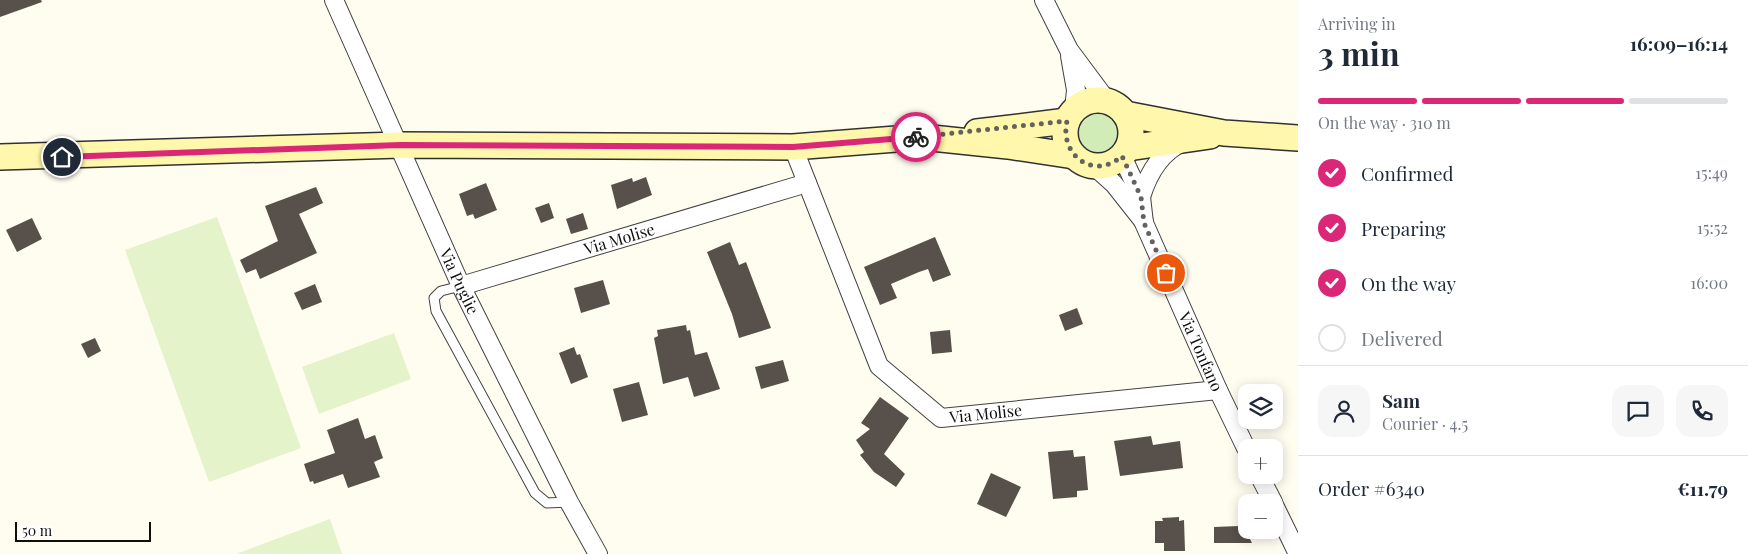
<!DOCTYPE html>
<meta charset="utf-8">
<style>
:root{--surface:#fff;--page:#f6f6f7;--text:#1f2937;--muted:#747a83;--line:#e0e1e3;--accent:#db2777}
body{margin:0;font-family:"Playfair Display",serif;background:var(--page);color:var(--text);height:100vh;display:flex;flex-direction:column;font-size:19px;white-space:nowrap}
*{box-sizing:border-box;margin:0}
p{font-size:16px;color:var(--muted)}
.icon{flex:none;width:28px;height:28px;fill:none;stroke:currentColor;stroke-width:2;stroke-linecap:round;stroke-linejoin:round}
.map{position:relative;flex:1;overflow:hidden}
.sheet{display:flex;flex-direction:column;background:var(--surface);width:450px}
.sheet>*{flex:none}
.fabs{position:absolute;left:1238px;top:384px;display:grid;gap:10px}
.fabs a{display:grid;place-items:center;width:45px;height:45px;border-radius:10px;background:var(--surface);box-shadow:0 2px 12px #0003;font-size:25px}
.scale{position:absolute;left:15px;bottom:12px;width:136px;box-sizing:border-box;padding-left:5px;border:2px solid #0f0f0f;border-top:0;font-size:14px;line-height:18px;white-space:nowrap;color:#0f0f0f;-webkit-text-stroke:4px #fff;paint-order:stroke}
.pin{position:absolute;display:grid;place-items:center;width:42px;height:42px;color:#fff;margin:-21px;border:2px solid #fff;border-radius:50%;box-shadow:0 1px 5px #0007}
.courier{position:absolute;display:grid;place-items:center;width:50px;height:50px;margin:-25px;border:4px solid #db2777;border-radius:50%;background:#fff;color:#222;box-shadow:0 1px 6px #0007}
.summary em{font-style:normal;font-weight:700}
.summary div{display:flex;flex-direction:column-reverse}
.summary{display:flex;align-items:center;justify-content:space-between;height:85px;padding:0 20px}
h1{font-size:32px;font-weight:700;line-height:38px}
.bar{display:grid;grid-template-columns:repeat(4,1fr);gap:8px 5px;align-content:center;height:60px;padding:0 20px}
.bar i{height:6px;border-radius:4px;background:var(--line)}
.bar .active{background:var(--accent)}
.bar p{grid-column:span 4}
.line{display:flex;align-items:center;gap:12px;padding:0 20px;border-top:1px solid var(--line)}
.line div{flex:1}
.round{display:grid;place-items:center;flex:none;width:52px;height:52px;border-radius:15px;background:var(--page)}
ol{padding:0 20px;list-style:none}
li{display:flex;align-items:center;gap:15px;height:55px}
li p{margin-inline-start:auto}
li .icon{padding:5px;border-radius:50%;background:var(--accent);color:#fff;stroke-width:4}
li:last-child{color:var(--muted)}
li i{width:28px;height:28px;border:2px solid var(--line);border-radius:50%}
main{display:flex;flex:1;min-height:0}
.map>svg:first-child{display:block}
.green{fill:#d1ecb7}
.pitch{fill:#e4f3c9}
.building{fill:#58504a}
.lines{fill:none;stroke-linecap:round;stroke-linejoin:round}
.lane-casing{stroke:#424242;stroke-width:11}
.street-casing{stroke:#424242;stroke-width:20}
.secondary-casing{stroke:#313131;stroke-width:28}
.lane{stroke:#fff;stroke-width:9}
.street{stroke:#fff;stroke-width:18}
.secondary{stroke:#fff7ab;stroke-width:25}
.done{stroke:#63625e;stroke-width:5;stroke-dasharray:0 9}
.route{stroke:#db2777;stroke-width:6}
.labels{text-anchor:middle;stroke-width:5;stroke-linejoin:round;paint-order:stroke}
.street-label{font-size:16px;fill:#0f0f0f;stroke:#fff}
</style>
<main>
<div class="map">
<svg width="1298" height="554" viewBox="0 0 1298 554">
<rect width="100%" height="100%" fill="#fffcf0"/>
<circle class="green" cx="1099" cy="134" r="20"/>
<g class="pitch">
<path d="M217,217L301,448L209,482L125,250Z"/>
<path d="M394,333L411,379L319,414L302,367Z"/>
<path d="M330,519L342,554H236Z"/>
</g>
<g class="building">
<path d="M0,0H41L42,2L0,17Z"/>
<path d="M646,177L652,195L617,209L611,185L632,178L633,182Z"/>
<path d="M486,183L497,210L475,219L473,214L467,216L459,194Z"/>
<path d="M316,187L323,203L299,214L317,253L260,279L256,269L246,273L240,260L278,241L265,206Z"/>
<path d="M549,203L554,218L541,223L535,208Z"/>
<path d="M583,213L588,229L571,234L566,219Z"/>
<path d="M32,218L42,239L17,252L6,230Z"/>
<path d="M935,237L951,275L933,282L928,269L919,272L891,284L897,298L880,305L864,267Z"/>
<path d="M730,242L739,265L746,262L771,328L739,338L732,314L707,252Z"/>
<path d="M603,280L610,304L581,313L574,288Z"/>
<path d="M315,284L322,302L302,310L294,293Z"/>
<path d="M1077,308L1083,324L1065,331L1059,315Z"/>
<path d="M686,325L687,331L690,330L695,355L707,352L720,389L694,397L688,377L663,384L654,338L658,336L657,330Z"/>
<path d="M950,330L952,352L932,354L930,332Z"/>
<path d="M95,338L101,351L88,358L81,344Z"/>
<path d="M574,347L577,355L580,354L588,377L571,384L559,353Z"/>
<path d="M783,360L789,381L761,389L755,367Z"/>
<path d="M639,382L648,415L622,422L613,389Z"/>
<path d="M880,397L909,418L884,454L905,474L896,487L874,472L860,455L864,452L856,440L870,429L861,423Z"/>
<path d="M358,418L365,439L375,435L383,458L374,462L380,477L348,488L343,474L314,484L313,481L310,482L304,464L335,453L327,430Z"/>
<path d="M1151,436L1153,445L1180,441L1183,468L1120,476L1114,441Z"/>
<path d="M1073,450L1074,457L1085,456L1088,490L1077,491V497L1053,499L1048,452Z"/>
<path d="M991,473L1021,487L1006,517L977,504Z"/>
<path d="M1179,517V521L1184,520L1185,551H1164V543H1155V521H1163L1162,518Z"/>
<path d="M1239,526V529H1245L1252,543H1214V527Z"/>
</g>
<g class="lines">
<defs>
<path id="lane" d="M461,286L441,291L434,298L436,311L535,493L547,503L569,502"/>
<g id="street">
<path id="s1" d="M334,0L461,286L569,502L598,554"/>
<path d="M1044,0L1069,50L1107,101"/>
<path d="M1070,56L1076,90L1074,110"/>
<path id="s2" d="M793,147L879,366L941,418L1218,390"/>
<path id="s3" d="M1122,156L1141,197L1144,223L1218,390L1246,448"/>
<path d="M1094,166L1114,184L1144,222"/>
<path d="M1141,197C1148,174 1161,152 1183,142"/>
<path id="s4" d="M461,286L807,183"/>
<path d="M1259,475L1273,502"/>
<path d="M1274,505L1298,554"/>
</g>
<g id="secondary">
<circle cx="1098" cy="133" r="33"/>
<path d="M1125,114L1224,133L1298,138"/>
<path d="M977,132L1067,121"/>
<path d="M1128,148L1210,136"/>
<path d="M0,157L400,145L793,147L922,137L1008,146L1074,156"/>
</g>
</defs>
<use href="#lane" class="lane-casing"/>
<use href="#street" class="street-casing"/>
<use href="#secondary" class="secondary-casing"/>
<use href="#lane" class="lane"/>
<use href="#street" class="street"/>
<use href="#secondary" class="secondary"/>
</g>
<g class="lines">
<path class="done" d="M916,137L1067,121C1059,155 1094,181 1122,156L1141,197L1144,223L1166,273"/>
<path class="route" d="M62,157L400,145L793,147L916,137"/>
</g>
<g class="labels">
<g class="street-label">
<text dy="6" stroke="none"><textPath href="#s4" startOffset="165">Via Molise</textPath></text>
<text dy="6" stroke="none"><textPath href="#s1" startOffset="308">Via Puglie</textPath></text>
<text dy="6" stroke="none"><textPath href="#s3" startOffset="212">Via Tonfano</textPath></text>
<text dy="6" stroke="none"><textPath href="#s2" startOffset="361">Via Molise</textPath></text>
</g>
</g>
</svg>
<div class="fabs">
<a><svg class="icon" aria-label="layers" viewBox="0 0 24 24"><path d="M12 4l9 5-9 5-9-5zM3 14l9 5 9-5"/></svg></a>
<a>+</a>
<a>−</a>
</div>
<div class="scale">50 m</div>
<div class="pin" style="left:1166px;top:273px;background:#ea580c"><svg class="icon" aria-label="bag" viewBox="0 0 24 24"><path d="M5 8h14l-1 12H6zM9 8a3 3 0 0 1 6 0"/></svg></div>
<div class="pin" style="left:62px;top:157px;background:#1f2937"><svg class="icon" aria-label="home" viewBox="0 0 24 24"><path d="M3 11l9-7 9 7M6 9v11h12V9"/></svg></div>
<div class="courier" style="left:916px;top:137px"><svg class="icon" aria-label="bike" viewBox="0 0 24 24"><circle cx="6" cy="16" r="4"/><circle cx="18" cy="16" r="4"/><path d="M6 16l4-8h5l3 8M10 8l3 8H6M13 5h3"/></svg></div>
</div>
<section class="sheet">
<div class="summary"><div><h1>3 min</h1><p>Arriving in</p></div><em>16:09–16:14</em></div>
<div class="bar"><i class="active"></i><i class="active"></i><i class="active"></i><i></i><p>On the way · 310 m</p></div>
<ol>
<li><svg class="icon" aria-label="check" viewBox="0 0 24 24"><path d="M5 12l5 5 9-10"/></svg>Confirmed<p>15:49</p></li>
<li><svg class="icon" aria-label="check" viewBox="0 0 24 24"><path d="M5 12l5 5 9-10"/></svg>Preparing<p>15:52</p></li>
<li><svg class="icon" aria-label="check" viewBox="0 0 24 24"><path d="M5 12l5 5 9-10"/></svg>On the way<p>16:00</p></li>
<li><i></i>Delivered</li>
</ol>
<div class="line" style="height:90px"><a class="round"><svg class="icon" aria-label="person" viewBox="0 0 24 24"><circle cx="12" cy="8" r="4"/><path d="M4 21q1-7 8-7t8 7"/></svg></a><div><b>Sam</b><p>Courier · 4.5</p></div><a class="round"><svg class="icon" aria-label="chat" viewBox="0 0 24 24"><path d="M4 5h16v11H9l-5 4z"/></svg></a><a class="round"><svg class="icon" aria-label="phone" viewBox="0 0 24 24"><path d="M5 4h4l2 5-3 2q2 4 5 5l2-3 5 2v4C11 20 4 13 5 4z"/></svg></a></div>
<div class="line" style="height:65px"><div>Order #6340</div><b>€11.79</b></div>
</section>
</main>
